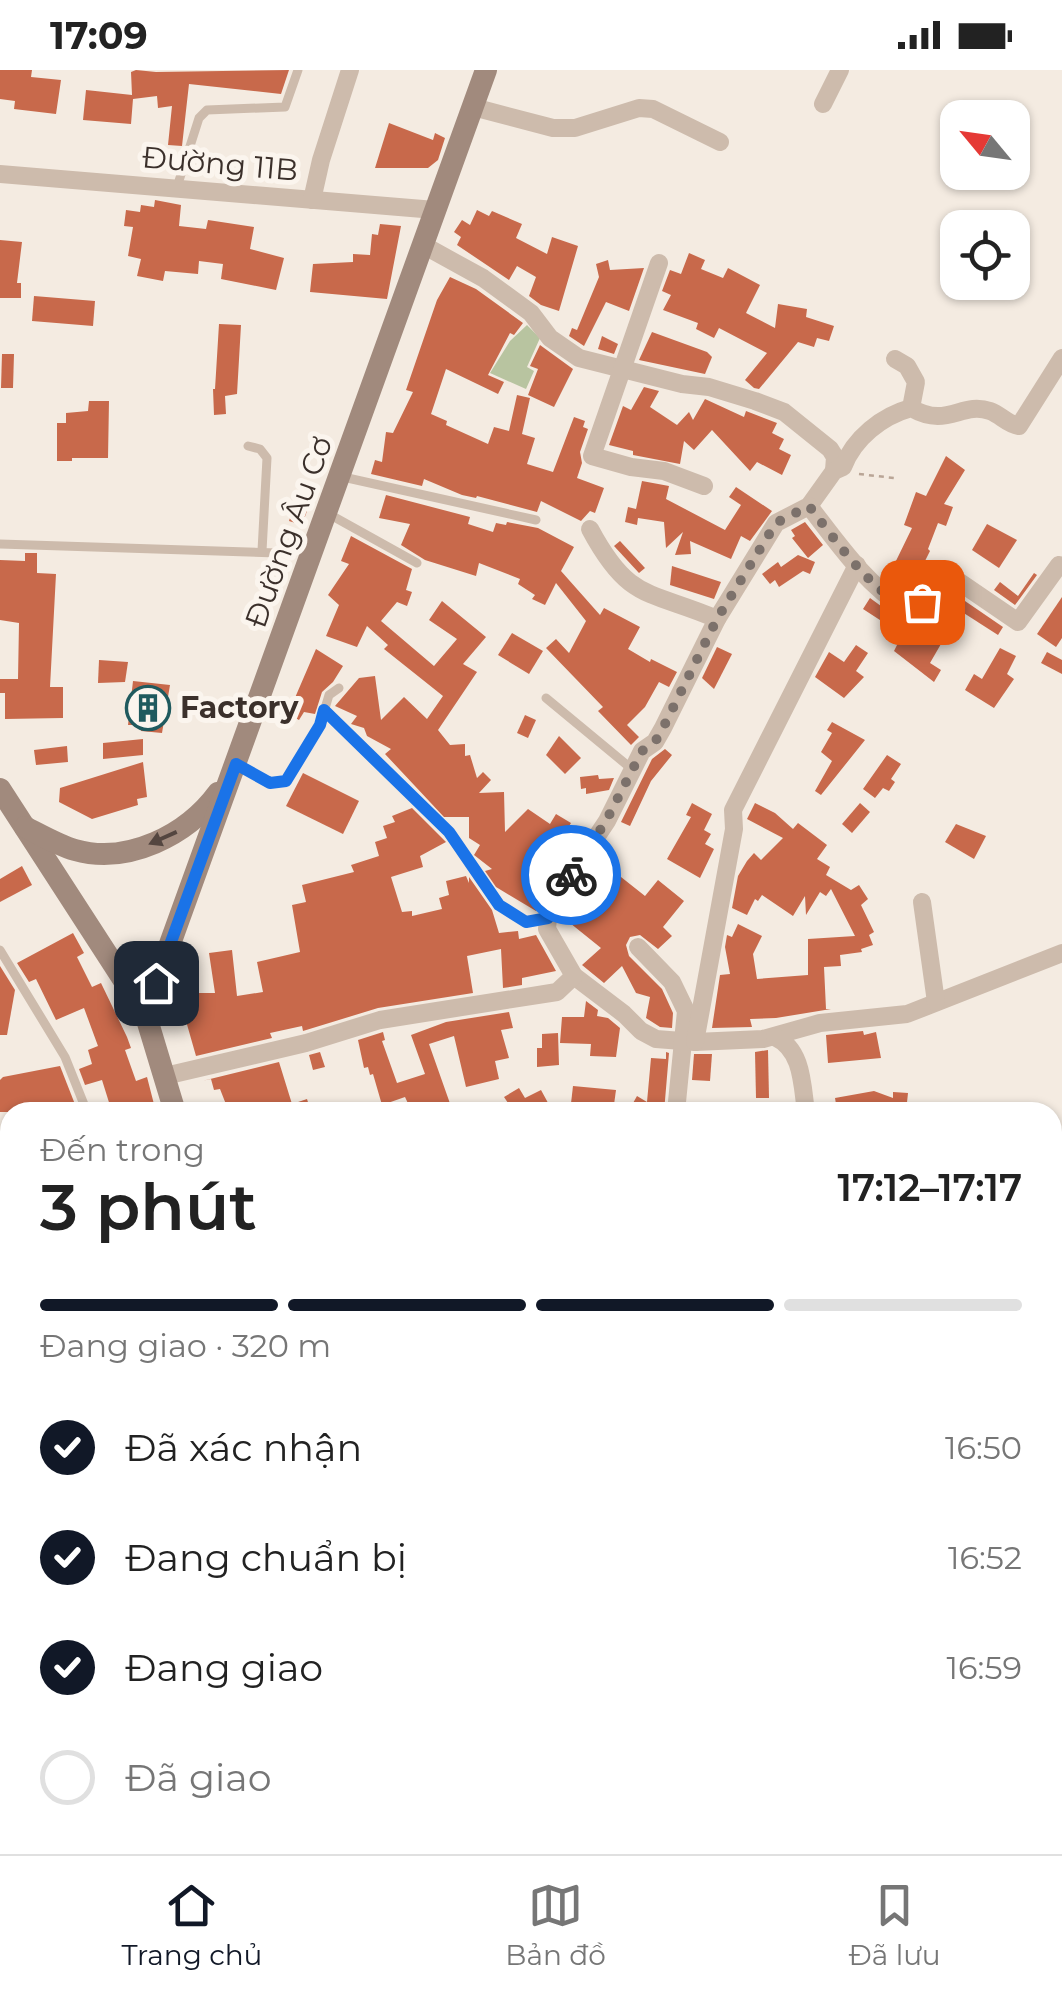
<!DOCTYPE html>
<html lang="vi">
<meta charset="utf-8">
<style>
:root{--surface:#fff;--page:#f2f2f2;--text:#222;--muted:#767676;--line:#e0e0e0;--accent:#111827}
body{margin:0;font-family:Montserrat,sans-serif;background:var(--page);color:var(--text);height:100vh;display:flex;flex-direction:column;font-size:38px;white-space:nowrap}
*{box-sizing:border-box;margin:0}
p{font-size:32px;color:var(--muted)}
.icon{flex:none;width:55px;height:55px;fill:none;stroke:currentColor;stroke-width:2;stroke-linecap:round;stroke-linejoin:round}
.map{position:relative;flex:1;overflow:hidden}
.panel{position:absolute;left:0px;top:1032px;width:1062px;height:752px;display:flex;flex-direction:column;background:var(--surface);border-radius:30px 30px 0 0;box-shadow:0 2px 8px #0004}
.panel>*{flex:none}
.needle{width:65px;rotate:299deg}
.fabs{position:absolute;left:940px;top:30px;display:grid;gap:20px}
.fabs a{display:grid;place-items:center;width:90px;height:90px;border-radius:20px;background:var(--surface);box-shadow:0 2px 8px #0004;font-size:50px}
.pin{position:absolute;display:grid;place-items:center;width:85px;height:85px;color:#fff;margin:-42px;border-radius:20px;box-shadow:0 5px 15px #0006}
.courier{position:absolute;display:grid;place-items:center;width:100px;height:100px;margin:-50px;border:8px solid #1a73e8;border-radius:50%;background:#fff;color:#222;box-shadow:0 2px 12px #0007}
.summary em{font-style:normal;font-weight:600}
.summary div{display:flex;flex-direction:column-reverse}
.summary{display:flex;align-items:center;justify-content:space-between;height:170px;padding:0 40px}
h1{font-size:65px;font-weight:600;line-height:75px}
.bar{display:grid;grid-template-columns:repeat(4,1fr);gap:15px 10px;align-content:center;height:120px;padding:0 40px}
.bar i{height:12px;border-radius:8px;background:var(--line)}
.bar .current{background:var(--accent)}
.bar p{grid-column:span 4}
ol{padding:0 40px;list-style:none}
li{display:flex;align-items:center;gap:30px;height:110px}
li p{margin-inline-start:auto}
li .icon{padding:10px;border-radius:50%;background:var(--accent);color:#fff;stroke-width:4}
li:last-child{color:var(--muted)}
li i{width:55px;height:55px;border:5px solid var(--line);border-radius:50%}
.status{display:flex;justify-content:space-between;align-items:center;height:70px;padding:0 50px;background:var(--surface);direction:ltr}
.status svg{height:28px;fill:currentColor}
.dock{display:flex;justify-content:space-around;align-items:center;height:140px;border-top:2px solid var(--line);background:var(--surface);font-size:28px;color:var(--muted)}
.dock a{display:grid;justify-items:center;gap:5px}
.dock .current{color:var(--accent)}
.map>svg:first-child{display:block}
.green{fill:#b8c4a0}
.building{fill:#c8694b}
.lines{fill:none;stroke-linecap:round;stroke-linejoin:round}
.path{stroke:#b9a596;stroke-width:2.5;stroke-dasharray:5 5;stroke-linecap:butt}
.service{stroke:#cdbbac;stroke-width:9}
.minor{stroke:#cdbbac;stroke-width:18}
.secondary{stroke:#a18a7d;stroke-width:22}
.oneway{fill:#544640}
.done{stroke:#7c716b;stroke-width:10;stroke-dasharray:0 18}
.route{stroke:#1a73e8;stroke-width:12}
.labels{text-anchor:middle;stroke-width:10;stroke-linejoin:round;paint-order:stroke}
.street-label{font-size:30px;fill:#3b302b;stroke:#fbf5ee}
.poi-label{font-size:30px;font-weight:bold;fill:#3b302b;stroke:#fbf5ee;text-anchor:start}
</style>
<div class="status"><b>17:09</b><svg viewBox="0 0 49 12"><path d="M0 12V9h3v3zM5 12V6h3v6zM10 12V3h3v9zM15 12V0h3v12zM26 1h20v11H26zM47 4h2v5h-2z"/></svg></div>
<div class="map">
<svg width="1062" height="1784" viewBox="0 0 1062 1784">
<rect width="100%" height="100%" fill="#f4ebe1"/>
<path class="green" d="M527,255L540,268L527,297L534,301L526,319L490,303L510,271Z"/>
<g class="building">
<path d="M0,0H32L31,7L61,10L56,44L14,39L15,31L0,29Z"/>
<path d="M136,0L156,2L289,0L281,24L189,14L182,76L168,75L172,36L158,38L157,26L133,29L131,54L83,50L86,20L132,25L131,2Z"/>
<path d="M389,53L433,70L435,63L445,68L438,90L428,98H375Z"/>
<path d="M155,130L181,135L179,156L206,159L208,150L254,157L250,179L284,188L276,220L221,209L223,194L199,191L198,204L165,201L163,211L137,206L141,189L128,186L133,157L124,156L126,140L140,142L141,135L154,137Z"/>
<path d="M477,140L489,146L492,141L522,154L516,168L547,184L552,167L578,176L559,241L541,235L529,226L536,207L517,196L509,210L457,175L461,167L454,162L462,150L470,155Z"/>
<path d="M380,154L401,156L387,229L310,222L313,194L353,192V184L370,185L372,164L378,165Z"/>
<path d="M0,170L22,172L17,213H21V228H0Z"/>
<path d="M689,183L705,190L701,199L723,208L728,198L760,215L746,243L775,258L778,234L807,239L806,247L834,256L829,271L817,268L814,277L798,272L759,319L754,318L745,310L767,283L719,258L714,268L696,259L698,253L663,240L671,225L662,221L670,200L681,204Z"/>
<path d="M608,190L610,200L644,198L629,241L606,232L584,276L569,266L572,258L577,260L599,207L596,194Z"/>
<path d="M450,207L476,219L523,253L514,265L510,263L488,305L504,312L498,324L446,299L431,344L447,351L446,355L488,374L494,357L509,361L517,325L530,328L522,364L535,368L527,394L553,402L574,347L585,351L583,357L588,359L580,382L582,393L577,408L604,418L595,443L590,441L581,451L541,431L537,442L477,426L476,428L462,425L424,409L422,416L371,404L375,390L382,392L386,362L393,363L413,322L406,320L437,230Z"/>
<path d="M34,226L95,231L93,256L32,251Z"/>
<path d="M219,254L241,255L237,324L225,326L226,344L214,345L213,319H215Z"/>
<path d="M652,262L707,282L712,287L705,304L639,290Z"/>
<path d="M602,266L618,274L614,284L598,279Z"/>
<path d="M540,275L573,299L554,337L528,325L538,299L530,296Z"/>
<path d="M2,284H14L13,318H1Z"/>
<path d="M644,317L659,321L650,337L677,355L689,342L693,350L705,329L744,347L746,341L777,353L772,363L784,369L779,379L791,385L782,405L757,392L750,401L712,360L694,380L684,371L680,394L633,385V381L609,375L623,336L631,340Z"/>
<path d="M89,331H109L108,388H72V391H57V353H66V343L88,341Z"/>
<path d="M946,386L965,400L944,434L953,437L946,456L938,453L928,479L930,481L917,507L894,495L912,458L904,455L916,422L926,426Z"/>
<path d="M642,411L669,416L666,429L725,460L741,435L729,427L736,417L772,441L750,471L741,466L731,489L690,471L691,484L675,485L683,462L666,478L664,452L638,448L637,455L625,452L628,437L636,439Z"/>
<path d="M386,425L470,447L468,454L493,462L496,453L506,455L507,452L538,458L574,477L561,501L600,545L604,538L640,557L628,579L650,592L651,589L677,602L669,617L659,612L645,637L627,655L639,667L631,675L598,641L603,637L546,578L556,569L569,583L586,551L556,513L545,535L532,529L535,525L518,514L520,509L479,493L476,506L425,490L401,475L410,454L379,448Z"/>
<path d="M294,435L307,441L302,455L289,451Z"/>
<path d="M805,452L823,475L808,488L792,468L795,466L791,460Z"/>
<path d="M987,454L1017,470L999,498L972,480Z"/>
<path d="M351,466L412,499L406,520L412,522L407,536L397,532L381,551L434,596L457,569L429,550L442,531L486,567L463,594L477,602L438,660L450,675L465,674V686L470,685L477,708L483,702L491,710L479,723L504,722L505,762L528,739L550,754L556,744L571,753L560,771L569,777L549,807L553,810L536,841L496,817L485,801L492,799L474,785L480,775L469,768V747H444L385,684L391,679L367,666L364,658L351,654L357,646L335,636L359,608L375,606L381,650L404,627L427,649L443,626L384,579L388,575L367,556L357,577L326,566L339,535L328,525L349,494L341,491Z"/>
<path d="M620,471L645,498L639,503L614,476Z"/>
<path d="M25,483H37V503L56,504L50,617H63V648L5,649V623H0V609H18L19,553L0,550V490L25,491Z"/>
<path d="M798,485L815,492L810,504L803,501L779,517L775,510L770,514L762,504L778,492L781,497Z"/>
<path d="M672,496L721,512L714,529L670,515Z"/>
<path d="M1034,503L1037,505L1015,535L994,520L1000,512L1018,526Z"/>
<path d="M1062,527V568L1056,577L1037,564Z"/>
<path d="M870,528L900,550L910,551L918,556L923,548L945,567L930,593L941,600L934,612L894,581L904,561L886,548L883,552L863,539Z"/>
<path d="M965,531L1003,557L998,565L959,540Z"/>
<path d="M512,563L543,581L529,604L498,585Z"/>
<path d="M856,575L868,583L856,601L864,607L844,628L815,607L829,582L844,592Z"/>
<path d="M717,577L732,584L714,619L702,608Z"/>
<path d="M1000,578L1016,586L1007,604L1014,609L994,638L965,620L974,604L982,609Z"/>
<path d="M316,579L343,596L333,612L322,622L315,644L304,642L299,650L288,644Z"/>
<path d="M1047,582L1062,590V604L1041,593Z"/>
<path d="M99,590L128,592L125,612L98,613Z"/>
<path d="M133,611L170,615L162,663L141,661V655H128Z"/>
<path d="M525,645L536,650L528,668L517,663Z"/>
<path d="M832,652L865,670L821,725L815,721L832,691L821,682L832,663L827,660Z"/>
<path d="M559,666L581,688L565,704L546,685Z"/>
<path d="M143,669V685L103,689V673Z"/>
<path d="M67,676L68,692L36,695L34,680Z"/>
<path d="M665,679L672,685L651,711L630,756L621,752L652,689Z"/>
<path d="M887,685L901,694L891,709L895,712L889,721L883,718L875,728L863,719Z"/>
<path d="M143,692L147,727L137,729L138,735L92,749L59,732L60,718Z"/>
<path d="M303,703L359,731L343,764L286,736Z"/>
<path d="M598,705L599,709L614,708L609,720L586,724V718L581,719L580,707Z"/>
<path d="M692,733L712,744L704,760L711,764L705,774L714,779L700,808L667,789L691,747L686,745Z"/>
<path d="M755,733L775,743L793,759L798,753L827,775L817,789L830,797L826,805L851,820L859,815L868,829L861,835L874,862L869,865L873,875L861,879L862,882L840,885L841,896L824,897L826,939H831L776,948L750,949L752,957L712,958L720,905L730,904L725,877L727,865L732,867L738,854L762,866L753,884L757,909L808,905V869L855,866L831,819L826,826L820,822L806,845L805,826L793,846L762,825L758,831L755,829L747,845L732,838L738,806L747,791L754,783L761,790L783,768L747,749Z"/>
<path d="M860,733L870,742L852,763L842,754Z"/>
<path d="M412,738L446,772L420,786L423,797L391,807L402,842L412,841V846L442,839L439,828L449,825L446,811L466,806L469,813V807L492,840L499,863L518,861L519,869L536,865L556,901L522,908V915L503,918L501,879L467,886L473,923L378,938L303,961L302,956L270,963L272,968L196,986L186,951V923H215L209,883L232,880L237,926L263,922L257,892L300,882L292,835L306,832L302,815L354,802L351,795L379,786L375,772L387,768L383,756L395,752L392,746Z"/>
<path d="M956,754L986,766L974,789L945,772Z"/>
<path d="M597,788L645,826L658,810L684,831L663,857L672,866L658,879L640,865L630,867L626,875L629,886L662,919L673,943L672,958L660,957L646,948L650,927L636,923L622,896L604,913L582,895L601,878L565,849L571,841L566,837Z"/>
<path d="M22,796L32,815L0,832V809Z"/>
<path d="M73,863L84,883L77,887L92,917L101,913L127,967L131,978L125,980L136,1011L147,1007L156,1042H112L102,1010L85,1015L79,999L92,994L88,980L98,976L84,938L56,950L36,909L29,912L17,893Z"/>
<path d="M0,896L15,920L7,965H0Z"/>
<path d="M586,931L598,940L597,946L608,948L620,958L616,987L590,986L591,974L560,973L562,947H584Z"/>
<path d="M509,942L513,958L501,960L509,988L495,991L499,1009L466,1017L454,966L429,974L453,1042H412L405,1027L382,1035L373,1004L370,1005L368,997L364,998L358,970L383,962L385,970L382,971L397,1013L425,1004L411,965L446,952Z"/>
<path d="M863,961L864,965L876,962L881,988L828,993L826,965Z"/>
<path d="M558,963L559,995L537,997V978H542V964Z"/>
<path d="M768,980L769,1028H756L755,982Z"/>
<path d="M320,982L325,997L313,1000L309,985Z"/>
<path d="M666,982L669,983L664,1042L647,1040V1034L642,1042H628L637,1026L647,1032L651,988L666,989Z"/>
<path d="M694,984H712L710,1011L692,1010Z"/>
<path d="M279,992L292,1034L307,1029L311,1042H229L220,1019L214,1020L211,1009L202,1011Z"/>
<path d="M60,996L78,1042H0V1010L3,1007Z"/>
<path d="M573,1016L616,1020L613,1042H570Z"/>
<path d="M519,1018L525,1028L541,1020L553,1042H514L504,1027Z"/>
<path d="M874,1021L893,1028V1022L908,1023L906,1042H854V1037L837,1040L835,1028Z"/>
</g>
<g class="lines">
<path class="path" d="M859,404L894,408"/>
<g class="service">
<path d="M177,117L199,48L207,40L285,37L298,0"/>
<path d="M248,376L260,379L267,388L262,481"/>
<path d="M343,407L536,450"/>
<path d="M327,443L417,493"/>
<path d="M0,474L277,483"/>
<path d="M546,628L633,700"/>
<path d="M324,639L449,763L499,835L526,851L547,848"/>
<path d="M238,696L270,713L286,711L320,655L329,625L339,618"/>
<path d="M0,880L65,987L87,1042"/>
<path d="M967,1775L994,1784"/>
</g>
<g class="minor">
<path d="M823,34L840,0"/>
<path d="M473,37L553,58H575L639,38L653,39L720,72"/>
<path d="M0,104L435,140"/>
<path d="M312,130L321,90L350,0"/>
<path d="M423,175L483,208L531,243L550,268L579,288L682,314L709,317L755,331L784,342L830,379L835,387L834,401"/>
<path d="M659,193L592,386L631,397L664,401L704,416"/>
<path d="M1062,288L1019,356C1007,354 1001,345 990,341C961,331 948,359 911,338C882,346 854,368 843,397L834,401L809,436L776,453L717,549L663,658L655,672L642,681L607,751L559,823L548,848L547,859L574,906L624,944L641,961L656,969L695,972L763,969L820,953L907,944L1062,883"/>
<path d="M895,289L907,296L916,312L911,338"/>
<path d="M809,436C837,472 866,515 906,539C923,531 940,512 958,511L1018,552L1059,495"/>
<path d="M590,459C629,532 649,520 717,549"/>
<path d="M922,832L936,932"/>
<path d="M638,877L672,912L686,941L676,1042"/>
<path d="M775,967C803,980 802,1015 806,1042"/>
<path d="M695,972L734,759L733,740L857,495"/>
<path d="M165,1006L306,973L380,950L557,922L574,906"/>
<path d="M0,1109L10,1107"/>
<path d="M0,1201L10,1199"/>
<path d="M0,1307L10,1304"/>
<path d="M0,1689L10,1685"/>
<path d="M0,1761L9,1784"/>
<path d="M145,1775L149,1784"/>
<path d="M353,1775L357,1784"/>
<path d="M649,1775L653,1784"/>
<path d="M772,1775L775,1784"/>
<path d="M399,1784L419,1775"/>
<path d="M714,1784L737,1775"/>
</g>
<g class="secondary">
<path d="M0,719L145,943L175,1042"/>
<path d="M25,757C41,765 58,775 75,780C128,795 187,765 218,723"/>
<path d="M145,943L486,0"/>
<path d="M476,1775L480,1784"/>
</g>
</g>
<defs><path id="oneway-solid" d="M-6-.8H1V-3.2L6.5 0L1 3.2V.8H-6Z" transform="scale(2.5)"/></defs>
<use class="oneway" href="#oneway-solid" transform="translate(163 768) rotate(156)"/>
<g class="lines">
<path class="done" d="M571,805L606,751L642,681L655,672L663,658L717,549L776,453L809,436C837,472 866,515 906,538L922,532"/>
<path class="route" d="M156,913L236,694L270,713L286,711L320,655L324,640L449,762L499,835L526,852L548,848L571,805"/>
</g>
<defs>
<symbol id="building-ring" viewBox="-11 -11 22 22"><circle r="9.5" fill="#fbf5ee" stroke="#1f5a5e" stroke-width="1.5"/><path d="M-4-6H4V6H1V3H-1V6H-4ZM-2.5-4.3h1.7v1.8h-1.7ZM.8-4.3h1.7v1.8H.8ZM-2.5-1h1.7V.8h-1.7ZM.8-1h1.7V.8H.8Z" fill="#1f5a5e"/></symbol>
</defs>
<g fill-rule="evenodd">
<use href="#building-ring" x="123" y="613" width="50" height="50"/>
</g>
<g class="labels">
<g class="street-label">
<text transform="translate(220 94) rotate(5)" y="10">Đường 11B</text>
<text transform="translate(289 462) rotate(-70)" y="10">Đường Âu Cơ</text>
</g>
<g class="poi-label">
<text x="180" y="648">Factory</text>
</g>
</g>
</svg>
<div class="fabs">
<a><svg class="needle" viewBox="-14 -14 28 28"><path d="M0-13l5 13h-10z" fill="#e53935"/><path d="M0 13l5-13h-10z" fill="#767676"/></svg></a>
<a><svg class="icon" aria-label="locate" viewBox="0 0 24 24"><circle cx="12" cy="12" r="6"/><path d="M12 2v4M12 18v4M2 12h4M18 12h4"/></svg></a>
</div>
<div class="pin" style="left:922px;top:532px;background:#ea580c"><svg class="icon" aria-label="bag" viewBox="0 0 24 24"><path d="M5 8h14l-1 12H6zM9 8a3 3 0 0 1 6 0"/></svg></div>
<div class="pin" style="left:156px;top:913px;background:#1f2937"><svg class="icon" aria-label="home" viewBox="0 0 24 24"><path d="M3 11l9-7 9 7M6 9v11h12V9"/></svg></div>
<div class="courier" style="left:571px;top:805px"><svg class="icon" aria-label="bike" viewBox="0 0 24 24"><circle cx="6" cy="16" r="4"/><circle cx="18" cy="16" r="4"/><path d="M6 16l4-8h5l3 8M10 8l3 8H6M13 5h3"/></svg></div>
<section class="panel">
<div class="summary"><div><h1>3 phút</h1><p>Đến trong</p></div><em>17:12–17:17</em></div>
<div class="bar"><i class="current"></i><i class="current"></i><i class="current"></i><i></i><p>Đang giao · 320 m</p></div>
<ol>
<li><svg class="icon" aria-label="check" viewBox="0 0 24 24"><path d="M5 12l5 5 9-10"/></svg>Đã xác nhận<p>16:50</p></li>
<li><svg class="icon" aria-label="check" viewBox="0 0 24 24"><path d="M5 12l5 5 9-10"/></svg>Đang chuẩn bị<p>16:52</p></li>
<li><svg class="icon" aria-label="check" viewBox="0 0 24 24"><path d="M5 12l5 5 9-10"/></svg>Đang giao<p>16:59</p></li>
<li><i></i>Đã giao</li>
</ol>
</section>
</div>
<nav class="dock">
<a class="current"><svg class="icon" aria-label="home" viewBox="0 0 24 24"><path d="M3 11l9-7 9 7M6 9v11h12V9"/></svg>Trang chủ</a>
<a><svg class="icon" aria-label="map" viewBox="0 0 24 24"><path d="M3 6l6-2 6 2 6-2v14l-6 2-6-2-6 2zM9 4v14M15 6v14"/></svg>Bản đồ</a>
<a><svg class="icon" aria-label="saved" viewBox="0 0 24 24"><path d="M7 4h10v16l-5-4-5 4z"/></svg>Đã lưu</a>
</nav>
